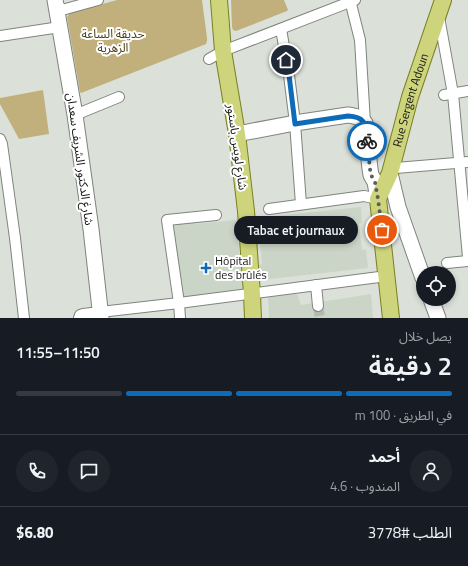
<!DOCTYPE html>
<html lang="ar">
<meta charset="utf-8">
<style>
:root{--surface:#171b24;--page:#20242c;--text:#f1f3f6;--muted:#9ea1a6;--line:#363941;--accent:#0e6bb8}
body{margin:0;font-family:"Titillium Web","Noto Sans Arabic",sans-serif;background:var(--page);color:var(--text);direction:rtl;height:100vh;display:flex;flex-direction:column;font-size:15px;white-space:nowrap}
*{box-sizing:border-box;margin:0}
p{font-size:13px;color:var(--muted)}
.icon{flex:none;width:22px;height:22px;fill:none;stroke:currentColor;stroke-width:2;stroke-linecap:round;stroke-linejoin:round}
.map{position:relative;height:318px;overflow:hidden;direction:ltr}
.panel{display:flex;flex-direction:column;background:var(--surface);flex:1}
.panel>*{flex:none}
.fabs{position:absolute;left:416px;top:266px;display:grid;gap:8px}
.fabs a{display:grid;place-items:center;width:40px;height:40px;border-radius:50%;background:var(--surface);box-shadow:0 2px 6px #0003;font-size:20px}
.pin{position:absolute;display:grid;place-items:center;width:34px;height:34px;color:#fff;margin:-17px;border:2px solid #fff;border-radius:50%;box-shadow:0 1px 4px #0007}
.courier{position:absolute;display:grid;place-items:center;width:40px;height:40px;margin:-20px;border:3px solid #0e6bb8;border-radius:50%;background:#fff;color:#222;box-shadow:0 1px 5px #0007}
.bubble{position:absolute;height:28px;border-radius:14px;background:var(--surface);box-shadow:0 2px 6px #0003;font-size:13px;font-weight:600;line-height:28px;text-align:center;direction:rtl}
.overview em{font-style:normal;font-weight:600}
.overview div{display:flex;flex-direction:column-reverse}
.overview{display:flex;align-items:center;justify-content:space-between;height:68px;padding:0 16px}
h1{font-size:26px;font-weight:600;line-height:30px}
.bar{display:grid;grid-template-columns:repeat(4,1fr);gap:6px 4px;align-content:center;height:48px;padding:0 16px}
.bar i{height:5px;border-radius:3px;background:var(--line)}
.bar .current{background:var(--accent)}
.bar p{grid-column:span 4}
.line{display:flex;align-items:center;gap:10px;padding:0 16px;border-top:1px solid var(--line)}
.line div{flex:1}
.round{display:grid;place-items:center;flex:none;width:42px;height:42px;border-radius:21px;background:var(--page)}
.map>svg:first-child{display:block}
.built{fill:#cbd5c7}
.green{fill:#c1b07c}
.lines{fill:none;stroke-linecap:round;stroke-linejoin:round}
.street-tunnel{stroke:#b4b9b2;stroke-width:10;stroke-dasharray:10 5;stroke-linecap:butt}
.street-casing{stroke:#7f847d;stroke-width:12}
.secondary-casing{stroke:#7f847d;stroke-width:17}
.primary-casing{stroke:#788020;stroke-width:18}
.street{stroke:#fff;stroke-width:10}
.secondary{stroke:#fff;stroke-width:15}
.primary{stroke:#cdd47c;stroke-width:16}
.done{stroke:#5b5e5a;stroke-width:4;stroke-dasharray:0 7.2}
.route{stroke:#0e6bb8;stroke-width:5}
.poi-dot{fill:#0e6bb8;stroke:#fff;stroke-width:1.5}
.labels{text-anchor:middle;stroke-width:4;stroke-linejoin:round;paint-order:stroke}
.park-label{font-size:12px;fill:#483c18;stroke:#fff}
.street-label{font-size:12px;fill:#161816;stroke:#fff}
.poi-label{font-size:12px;fill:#161816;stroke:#fff;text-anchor:start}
</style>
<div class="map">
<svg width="468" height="318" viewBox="0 0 468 318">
<rect width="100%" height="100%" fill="#dbe1d9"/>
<g class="built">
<path d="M361,207L362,223L359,224L362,250L366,249L368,268L261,280L259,265L262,264L259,233H256L254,218Z"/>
<path d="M236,220L243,290L183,297L164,225L194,222L195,224Z"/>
<path d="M297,294L301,305L371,294L373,318H269L268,296Z"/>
</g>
<g class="green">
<path d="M117,0H202L207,38V41L206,44L81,93L80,92L67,17L70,13Z"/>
<path d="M231,0H284L288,10L287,11L236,31L233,30L232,27Z"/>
<path d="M43,90L49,134L19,139L0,104V98Z"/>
</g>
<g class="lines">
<path class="street-tunnel" d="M318,306L320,318"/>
<defs>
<g id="street">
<path d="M350,0L360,40L365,123"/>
<path d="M56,3L61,8L62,10L98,0"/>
<path d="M439,17L453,94L468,257"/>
<path d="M281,29L289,75L295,123L301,204"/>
<path d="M0,36L60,27"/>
<path d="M209,59L223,51L355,0"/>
<path d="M444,95L468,91"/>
<path d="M75,115L119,97"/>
<path d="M0,139L2,144L15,238L24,318"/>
<path d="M396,159V168L468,162"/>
<path d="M269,209L364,196L378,199"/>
<path d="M447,263L468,261"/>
<path d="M316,285L318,306"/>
<path d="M79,318L80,315L83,314L179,303L387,276"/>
<path d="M180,318L179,303L167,220L216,215"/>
</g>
<g id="secondary">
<path d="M55,0L75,115L91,229L101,318"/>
<path d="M237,134L295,123L348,115C356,116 360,117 365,123L370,169L371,175L375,182L378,199"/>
<path d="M390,173L398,207L423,278"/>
<path d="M431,299L438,318"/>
</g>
<g id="primary">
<path d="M219,0L223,51L237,134L246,211L252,294L253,318"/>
<path id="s1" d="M391,318L378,199L390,173L410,97L443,0"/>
</g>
</defs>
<use href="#street" class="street-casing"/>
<use href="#secondary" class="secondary-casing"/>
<use href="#primary" class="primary-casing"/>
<use href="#street" class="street"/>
<use href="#secondary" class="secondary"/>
<use href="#primary" class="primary"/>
</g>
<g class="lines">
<path class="done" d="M367,141L370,169L371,175L375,182L378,199L382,230"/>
<path class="route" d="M286,60L289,75L295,124L348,116C367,117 365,125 367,141"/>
</g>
<path class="poi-dot" d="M204 262h4v4h4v4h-4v4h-4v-4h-4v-4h4z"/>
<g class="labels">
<g class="park-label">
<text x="113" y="38">حديقة الساعة<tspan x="113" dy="14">الزهرية</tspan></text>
</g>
<g class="street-label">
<text dy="4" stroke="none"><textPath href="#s1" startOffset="224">Rue Sergent Adoun</textPath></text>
<text transform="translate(237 147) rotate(82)" y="4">شارع لويس باستور</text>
<text transform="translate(80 159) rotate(82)" y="4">شارغ الدكتور الشريف سعدان</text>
</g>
<g class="poi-label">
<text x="215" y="265">Hôpital<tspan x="215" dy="14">des brûlés</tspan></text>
</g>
</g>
</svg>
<div class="fabs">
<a><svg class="icon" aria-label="locate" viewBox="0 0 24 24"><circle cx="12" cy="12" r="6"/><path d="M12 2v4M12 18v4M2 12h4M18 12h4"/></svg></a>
</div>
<div class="pin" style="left:382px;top:230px;background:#ea580c"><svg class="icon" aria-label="bag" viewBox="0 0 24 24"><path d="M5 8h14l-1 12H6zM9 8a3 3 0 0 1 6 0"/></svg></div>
<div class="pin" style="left:286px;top:60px;background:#1f2937"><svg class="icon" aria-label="home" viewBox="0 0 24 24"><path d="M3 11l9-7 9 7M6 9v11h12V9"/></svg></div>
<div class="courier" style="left:367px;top:141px"><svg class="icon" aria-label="bike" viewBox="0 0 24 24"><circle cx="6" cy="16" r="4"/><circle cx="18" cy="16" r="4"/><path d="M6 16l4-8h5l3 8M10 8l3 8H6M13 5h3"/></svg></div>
<div class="bubble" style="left:234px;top:216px;width:124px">Tabac et journaux</div>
</div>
<section class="panel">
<div class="overview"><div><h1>2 دقيقة</h1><p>يصل خلال</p></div><em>11:50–11:55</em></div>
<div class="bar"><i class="current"></i><i class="current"></i><i class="current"></i><i></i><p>في الطريق · 100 m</p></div>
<div class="line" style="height:72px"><a class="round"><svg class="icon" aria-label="person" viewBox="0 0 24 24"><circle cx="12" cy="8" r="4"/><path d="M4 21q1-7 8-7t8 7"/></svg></a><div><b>أحمد</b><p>المندوب · 4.6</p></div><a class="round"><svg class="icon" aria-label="chat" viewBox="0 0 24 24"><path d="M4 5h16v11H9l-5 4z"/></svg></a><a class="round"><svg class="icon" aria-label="phone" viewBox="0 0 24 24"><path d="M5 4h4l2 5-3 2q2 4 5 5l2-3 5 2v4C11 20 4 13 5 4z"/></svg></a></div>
<div class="line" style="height:52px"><div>الطلب #3778</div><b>$6.80</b></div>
</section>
